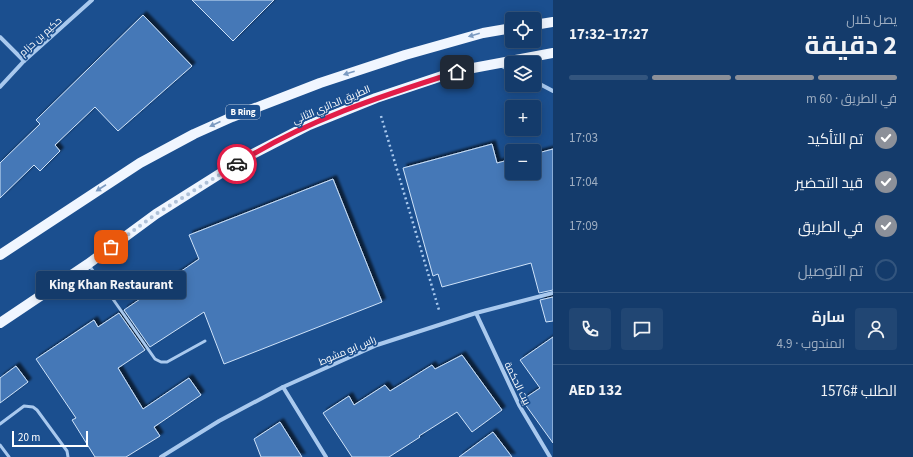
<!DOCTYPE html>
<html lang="ar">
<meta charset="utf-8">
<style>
:root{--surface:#143b6b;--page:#214673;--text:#f1f3f6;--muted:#9dadc1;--line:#33557e;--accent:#8c9099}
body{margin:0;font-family:"Source Sans 3",Cairo,sans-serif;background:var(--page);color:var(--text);direction:rtl;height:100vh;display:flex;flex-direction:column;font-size:15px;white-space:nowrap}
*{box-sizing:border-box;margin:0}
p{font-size:13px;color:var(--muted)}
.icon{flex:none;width:22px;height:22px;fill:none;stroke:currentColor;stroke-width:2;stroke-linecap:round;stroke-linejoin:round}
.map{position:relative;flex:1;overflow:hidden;direction:ltr}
.sheet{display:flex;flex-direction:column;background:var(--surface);width:360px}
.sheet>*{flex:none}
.buttons{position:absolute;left:505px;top:12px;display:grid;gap:8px}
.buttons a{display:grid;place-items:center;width:36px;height:36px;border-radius:4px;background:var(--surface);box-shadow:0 2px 10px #0003,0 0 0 1px var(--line);font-size:20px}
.scale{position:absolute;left:12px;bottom:10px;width:76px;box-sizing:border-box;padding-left:4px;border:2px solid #fff;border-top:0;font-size:11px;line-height:14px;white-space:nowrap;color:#fff;-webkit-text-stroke:3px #1b4f8f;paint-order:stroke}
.pin{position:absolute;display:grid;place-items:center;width:34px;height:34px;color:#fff;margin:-17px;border-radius:8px;box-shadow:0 2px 6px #0006}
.courier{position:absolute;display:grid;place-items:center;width:40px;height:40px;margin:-20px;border:3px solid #e11d48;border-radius:50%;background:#fff;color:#222;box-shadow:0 1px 5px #0007}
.bubble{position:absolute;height:28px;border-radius:4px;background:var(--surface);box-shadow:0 2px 10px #0003,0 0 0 1px var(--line);font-size:13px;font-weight:700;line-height:28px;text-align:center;direction:rtl}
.head em{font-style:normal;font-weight:700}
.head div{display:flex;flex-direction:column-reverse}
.head{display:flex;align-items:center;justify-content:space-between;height:68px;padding:0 16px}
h1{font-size:26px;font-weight:700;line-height:30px}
.bar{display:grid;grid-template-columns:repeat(4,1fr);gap:6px 4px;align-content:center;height:48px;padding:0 16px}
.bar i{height:5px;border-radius:3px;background:var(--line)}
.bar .on{background:var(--accent)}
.bar p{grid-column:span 4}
.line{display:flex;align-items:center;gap:10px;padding:0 16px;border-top:1px solid var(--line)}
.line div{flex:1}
.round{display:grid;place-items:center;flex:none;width:42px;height:42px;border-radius:4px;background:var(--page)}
ol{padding:0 16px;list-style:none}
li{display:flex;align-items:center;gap:12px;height:44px}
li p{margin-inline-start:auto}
li .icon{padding:4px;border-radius:50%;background:var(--accent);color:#fff;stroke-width:4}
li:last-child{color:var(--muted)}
li i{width:22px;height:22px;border:2px solid var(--line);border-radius:50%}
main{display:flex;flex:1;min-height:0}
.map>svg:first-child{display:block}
.building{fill:#4478b7;stroke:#cfe3fa;filter:url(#shadow)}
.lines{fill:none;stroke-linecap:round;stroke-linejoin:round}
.path{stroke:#a9c9ee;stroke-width:2.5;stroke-dasharray:2 3;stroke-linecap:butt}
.lane{stroke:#a9c9ee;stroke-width:3}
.street{stroke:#a9c9ee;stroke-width:4}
.primary{stroke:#f0f6ff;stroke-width:10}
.oneway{fill:#7b9ac1}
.done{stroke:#afc1d8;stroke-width:4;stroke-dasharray:0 7.2}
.route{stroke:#e11d48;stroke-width:5}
.labels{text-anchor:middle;stroke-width:3.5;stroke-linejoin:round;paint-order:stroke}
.shield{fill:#1b4f8f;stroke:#bbcadd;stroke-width:1}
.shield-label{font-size:9px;font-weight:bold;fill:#fff}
.street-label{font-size:10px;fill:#fff;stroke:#1b4f8f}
</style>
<main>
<section class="sheet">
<div class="head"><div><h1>2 دقيقة</h1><p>يصل خلال</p></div><em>17:27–17:32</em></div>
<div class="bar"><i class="on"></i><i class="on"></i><i class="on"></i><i></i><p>في الطريق · 60 m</p></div>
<ol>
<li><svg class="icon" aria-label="check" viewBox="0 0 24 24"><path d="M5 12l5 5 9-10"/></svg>تم التأكيد<p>17:03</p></li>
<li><svg class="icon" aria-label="check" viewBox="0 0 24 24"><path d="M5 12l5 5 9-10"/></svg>قيد التحضير<p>17:04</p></li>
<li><svg class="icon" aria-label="check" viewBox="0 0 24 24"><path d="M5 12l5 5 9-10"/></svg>في الطريق<p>17:09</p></li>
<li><i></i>تم التوصيل</li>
</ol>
<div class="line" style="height:72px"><a class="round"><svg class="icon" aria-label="person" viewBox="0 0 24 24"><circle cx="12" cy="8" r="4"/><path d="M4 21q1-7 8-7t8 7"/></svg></a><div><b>سارة</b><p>المندوب · 4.9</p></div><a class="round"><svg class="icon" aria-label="chat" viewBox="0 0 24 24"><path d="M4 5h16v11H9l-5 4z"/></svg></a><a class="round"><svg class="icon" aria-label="phone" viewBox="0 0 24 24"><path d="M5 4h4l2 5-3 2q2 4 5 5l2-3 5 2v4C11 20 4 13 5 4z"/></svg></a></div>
<div class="line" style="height:52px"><div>الطلب #1576</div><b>AED 132</b></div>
</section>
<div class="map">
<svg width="553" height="457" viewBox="0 0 553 457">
<defs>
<filter id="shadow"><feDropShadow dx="3.5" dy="-3.5" stdDeviation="1" flood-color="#0009"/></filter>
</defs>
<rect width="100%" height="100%" fill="#1b4f8f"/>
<g class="building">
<path d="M192,0H274L233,41Z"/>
<path d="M143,15L192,66L118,131L95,107L55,145L60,151L40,171L34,165L0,198V163L40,124L36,120Z"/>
<path d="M492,144L497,163L512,159V173H534V154L553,149V290L539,293L531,263L442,287L438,274L433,276L403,168Z"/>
<path d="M333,179L382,302L224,364L204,312L150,347L124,310L199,259L189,235Z"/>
<path d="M553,297V321L546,322L540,300Z"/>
<path d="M119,313L145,350L118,368L143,409L189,378L201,395L154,427L160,436L126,457H95L72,420L76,418L36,359L94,320L98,327Z"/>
<path d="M553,337V443L522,400L540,388L520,360Z"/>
<path d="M462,355L502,410L472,432L457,412L419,436L420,437L389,457H352L323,413L349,396L354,405L385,385L390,391L432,365L435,369Z"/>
<path d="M16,366L28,382L0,403V378Z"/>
<path d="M280,422L302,457H261L254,439Z"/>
<path d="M493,432L512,457H459Z"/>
</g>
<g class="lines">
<path class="path" d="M381,116L439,310"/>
<g class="lane">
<path d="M89,265L155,359L161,362H167L205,341"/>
<path d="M0,424L24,406L33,407L37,410L67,451L68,457"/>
<path d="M0,445L9,457"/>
</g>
<g class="street">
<path d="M0,37L24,61"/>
<path d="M500,65L512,71"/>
<path d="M534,81L553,91"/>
<path d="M0,87L24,61L92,0"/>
<path d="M476,313L519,405L550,457"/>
<path d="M283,387L326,457"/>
<path d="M161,457L219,421L283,387L377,345L476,313L553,293"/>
</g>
<g class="primary">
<path d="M534,25L553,22"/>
<path d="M0,255L140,163L194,134L232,117L320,83L405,55L483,33L512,28"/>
<path d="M0,323L88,264L156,214L245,158L309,125L376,98L457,71L553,53"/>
</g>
</g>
<defs><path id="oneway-solid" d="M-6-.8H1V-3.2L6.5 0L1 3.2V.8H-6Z"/></defs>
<g class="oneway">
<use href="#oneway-solid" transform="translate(474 35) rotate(164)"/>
<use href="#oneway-solid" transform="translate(349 73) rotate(162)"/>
<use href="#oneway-solid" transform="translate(215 124) rotate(156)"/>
<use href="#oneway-solid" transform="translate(101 188) rotate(147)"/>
</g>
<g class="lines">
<path class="done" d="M111,247L156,214L237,164"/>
<path class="route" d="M237,164C304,121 381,96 457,72"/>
</g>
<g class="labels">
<rect class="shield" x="226" y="105" width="34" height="14" rx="3"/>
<g class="shield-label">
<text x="243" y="115">B Ring</text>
</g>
<g class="street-label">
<text transform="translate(40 36) rotate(-42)" y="4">حكيم بن حزام</text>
<text transform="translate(331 104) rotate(-23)" y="4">الطريق الدائري الثاني</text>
<text transform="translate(347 350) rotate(-23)" y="4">راس ابو مشوط</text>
<text transform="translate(518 383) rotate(64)" y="4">بيت الحكمة</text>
</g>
</g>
</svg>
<div class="buttons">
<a><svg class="icon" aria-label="locate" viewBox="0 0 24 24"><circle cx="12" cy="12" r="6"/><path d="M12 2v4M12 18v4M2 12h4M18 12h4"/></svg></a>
<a><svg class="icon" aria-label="layers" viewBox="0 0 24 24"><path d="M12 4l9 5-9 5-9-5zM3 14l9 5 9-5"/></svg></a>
<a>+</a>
<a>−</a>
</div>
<div class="scale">20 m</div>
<div class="pin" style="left:111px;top:247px;background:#ea580c"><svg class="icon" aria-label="bag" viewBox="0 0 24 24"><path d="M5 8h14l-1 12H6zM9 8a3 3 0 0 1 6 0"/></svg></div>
<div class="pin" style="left:457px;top:72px;background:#1f2937"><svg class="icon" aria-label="home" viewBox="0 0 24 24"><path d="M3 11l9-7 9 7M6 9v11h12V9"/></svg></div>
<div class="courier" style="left:237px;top:164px"><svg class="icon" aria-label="car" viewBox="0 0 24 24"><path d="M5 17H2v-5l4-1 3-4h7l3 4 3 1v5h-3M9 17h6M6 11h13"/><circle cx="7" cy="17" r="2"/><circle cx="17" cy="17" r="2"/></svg></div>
<div class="bubble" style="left:36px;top:271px;width:150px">King Khan Restaurant</div>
</div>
</main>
